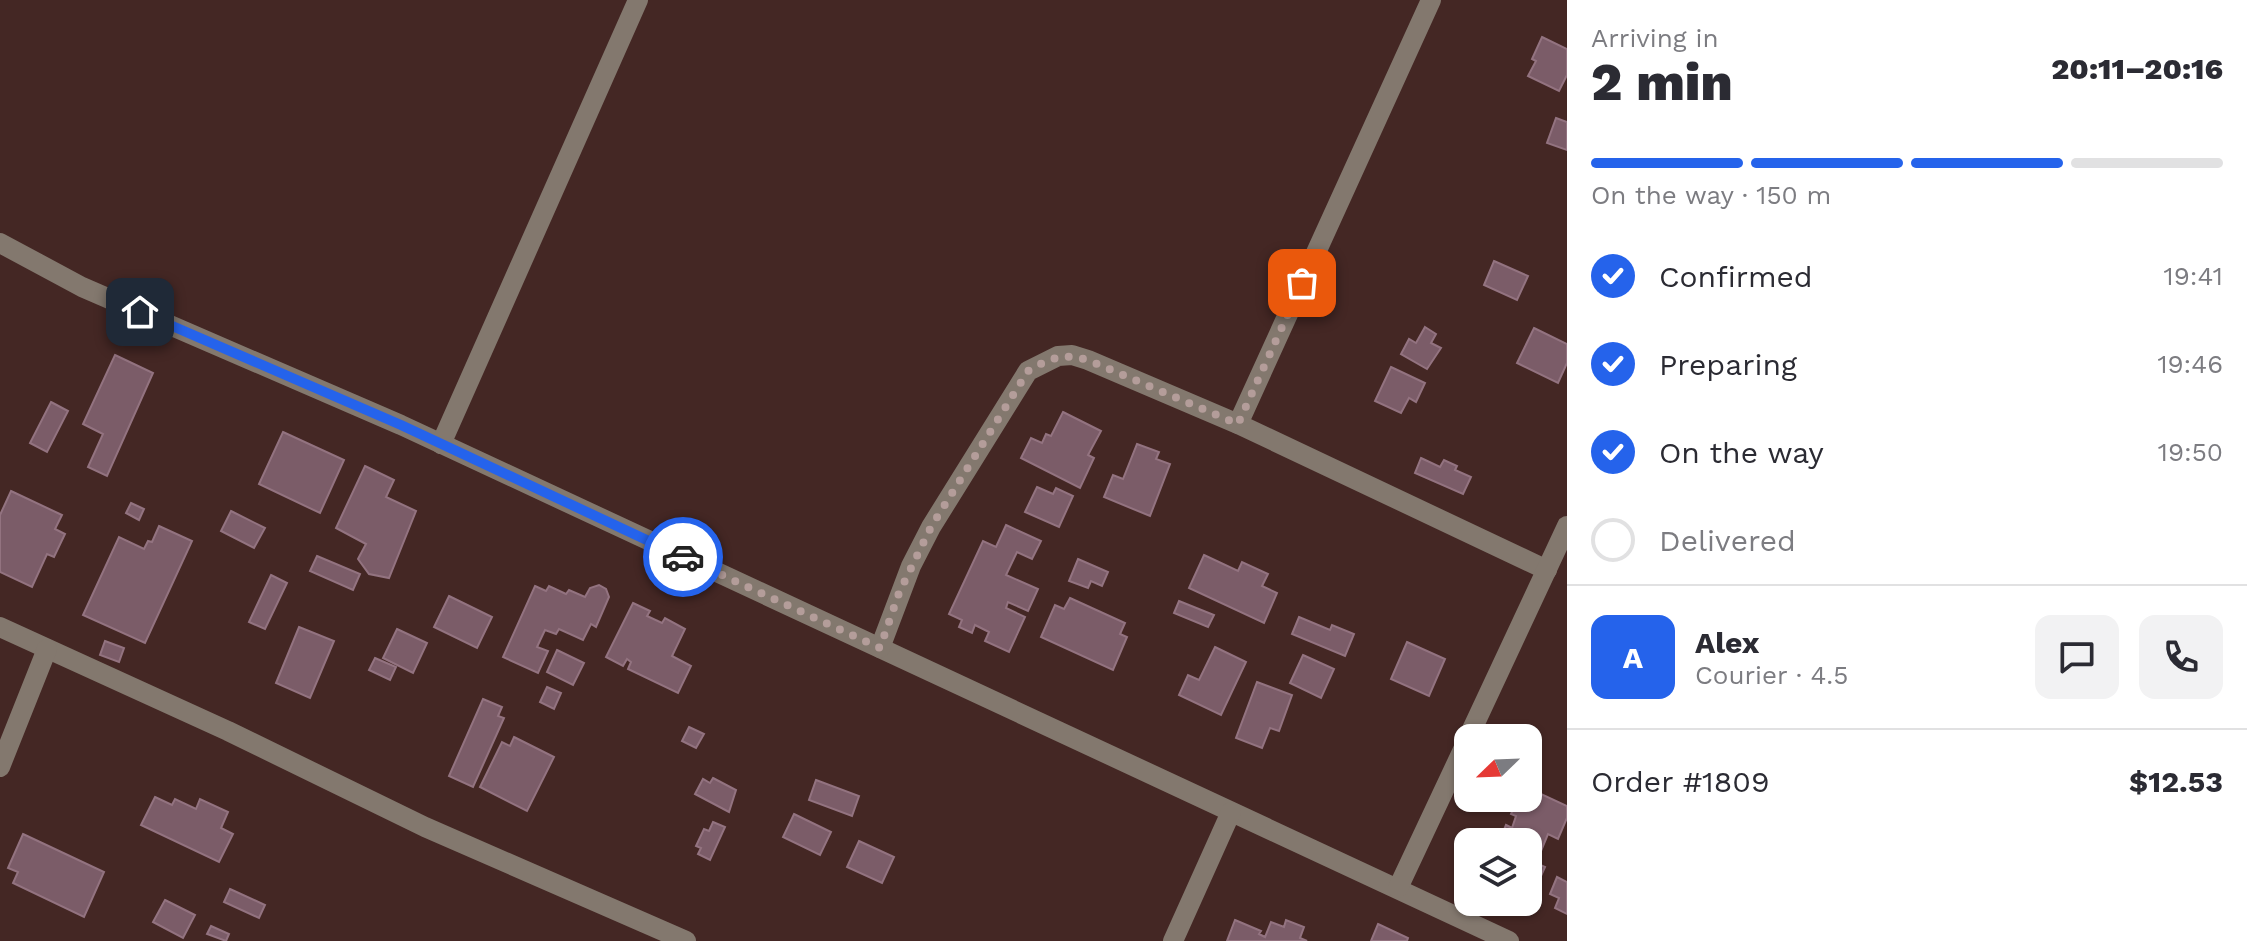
<!DOCTYPE html>
<meta charset="utf-8">
<style>
:root{--surface:#fff;--page:#f2f2f3;--text:#2b2b33;--muted:#7c7c81;--line:#e1e1e2;--accent:#2563eb}
body{margin:0;font-family:"Work Sans",sans-serif;background:var(--page);color:var(--text);height:100vh;display:flex;flex-direction:column;font-size:30px;white-space:nowrap}
*{box-sizing:border-box;margin:0}
p{font-size:26px;color:var(--muted)}
.icon{flex:none;width:44px;height:44px;fill:none;stroke:currentColor;stroke-width:2;stroke-linecap:round;stroke-linejoin:round}
.map{position:relative;flex:1;overflow:hidden}
.drawer{display:flex;flex-direction:column;background:var(--surface);width:680px}
.drawer>*{flex:none}
.needle{width:52px;rotate:247deg}
.buttons{position:absolute;left:1454px;top:724px;display:grid;gap:16px}
.buttons a{display:grid;place-items:center;width:88px;height:88px;border-radius:16px;background:var(--surface);box-shadow:0 2px 6px #0004;font-size:40px}
.pin{position:absolute;display:grid;place-items:center;width:68px;height:68px;color:#fff;margin:-34px;border-radius:16px;box-shadow:0 4px 12px #0006}
.courier{position:absolute;display:grid;place-items:center;width:80px;height:80px;margin:-40px;border:6px solid #2563eb;border-radius:50%;background:#fff;color:#222;box-shadow:0 2px 10px #0007}
.head em{font-style:normal;font-weight:800}
.head div{display:flex;flex-direction:column-reverse}
.head{display:flex;align-items:center;justify-content:space-between;height:136px;padding:0 24px}
h1{font-size:52px;font-weight:800;line-height:60px}
.bar{display:grid;grid-template-columns:repeat(4,1fr);gap:12px 8px;align-content:center;height:96px;padding:0 24px}
.bar i{height:10px;border-radius:6px;background:var(--line)}
.bar .selected{background:var(--accent)}
.bar p{grid-column:span 4}
.line{display:flex;align-items:center;gap:20px;padding:0 24px;border-top:2px solid var(--line)}
.line div{flex:1}
.round{display:grid;place-items:center;flex:none;width:84px;height:84px;border-radius:16px;background:var(--page)}
ol{padding:0 24px;list-style:none}
li{display:flex;align-items:center;gap:24px;height:88px}
li p{margin-inline-start:auto}
li .icon{padding:8px;border-radius:50%;background:var(--accent);color:#fff;stroke-width:4}
li:last-child{color:var(--muted)}
li i{width:44px;height:44px;border:4px solid var(--line);border-radius:50%}
main{display:flex;flex:1;min-height:0}
.map>svg:first-child{display:block}
.building{fill:#7b5c68;stroke:#937380;stroke-width:2}
.lines{fill:none;stroke-linecap:round;stroke-linejoin:round}
.minor{stroke:#83786e;stroke-width:20}
.done{stroke:#b49d9a;stroke-width:8;stroke-dasharray:0 14.4}
.route{stroke:#2563eb;stroke-width:10}
</style>
<main>
<div class="map">
<svg width="1567" height="941" viewBox="0 0 1567 941">
<rect width="100%" height="100%" fill="#442724"/>
<g class="building">
<path d="M1542,37L1567,49V75L1559,91L1528,76L1536,61L1532,59Z"/>
<path d="M1556,118L1567,122V150L1547,143Z"/>
<path d="M1494,261L1528,276L1517,300L1484,285Z"/>
<path d="M1425,327L1436,334L1431,343L1441,348L1427,369L1401,354L1409,339L1416,343Z"/>
<path d="M1534,328L1567,344V363L1558,383L1517,363Z"/>
<path d="M115,355L153,373L107,476L88,467L103,434L83,424Z"/>
<path d="M1391,367L1425,383L1416,402L1409,398L1401,413L1375,401Z"/>
<path d="M51,402L68,411L47,452L30,443Z"/>
<path d="M1063,412L1101,431L1088,455L1094,458L1080,488L1021,458L1031,438L1042,443L1046,434L1051,436Z"/>
<path d="M283,432L344,460L320,513L259,484Z"/>
<path d="M1137,444L1159,452L1156,459L1170,464L1150,516L1104,497L1113,475L1123,479Z"/>
<path d="M1421,458L1440,467L1444,460L1457,466L1455,470L1471,477L1463,494L1415,473Z"/>
<path d="M365,466L394,480L386,497L416,511L389,578L369,574L358,559L366,544L336,528Z"/>
<path d="M1037,487L1053,494L1056,488L1073,496L1059,527L1025,512Z"/>
<path d="M11,491L62,515L55,529L65,534L54,557L47,554L32,587L0,572V515Z"/>
<path d="M131,503L144,509L139,520L126,513Z"/>
<path d="M231,511L265,528L254,548L221,531Z"/>
<path d="M1006,525L1041,541L1032,559L1017,552L1006,575L1038,589L1028,611L1008,602L1006,608L1025,617L1009,652L985,641L989,632L975,625L972,633L959,627L962,620L949,614L983,541L996,547Z"/>
<path d="M159,526L192,541L145,643L83,615L119,537L144,549L148,541L152,542Z"/>
<path d="M1204,555L1238,571L1242,562L1268,574L1262,586L1277,593L1264,623L1189,588Z"/>
<path d="M317,556L360,574L353,590L310,571Z"/>
<path d="M1078,559L1108,572L1102,586L1091,581L1088,588L1069,581Z"/>
<path d="M271,575L287,583L265,629L249,622Z"/>
<path d="M535,586L546,591L549,586L566,594L569,590L585,597L590,588L599,585L606,589L609,597L596,627L591,624L583,640L559,629L556,634L545,630L537,647L548,651L538,673L503,657Z"/>
<path d="M449,596L492,617L477,648L434,627Z"/>
<path d="M1070,598L1125,623L1120,634L1127,637L1113,670L1041,637L1055,605L1064,609Z"/>
<path d="M1179,601L1214,615L1208,627L1174,613Z"/>
<path d="M633,603L650,611L647,616L662,623L665,618L685,629L672,656L691,666L678,693L628,669L631,662L627,659L623,666L606,657Z"/>
<path d="M1299,617L1330,630L1332,625L1354,634L1345,656L1292,634Z"/>
<path d="M299,627L334,641L310,698L276,683Z"/>
<path d="M397,629L427,643L413,673L383,658Z"/>
<path d="M105,641L124,648L119,662L100,655Z"/>
<path d="M1407,642L1445,659L1429,696L1391,679Z"/>
<path d="M1215,647L1246,662L1221,715L1179,695L1188,675L1199,680Z"/>
<path d="M557,650L584,663L573,685L547,672Z"/>
<path d="M1303,655L1334,669L1321,698L1290,683Z"/>
<path d="M375,658L396,667L390,680L369,670Z"/>
<path d="M1257,682L1292,695L1279,731L1270,728L1262,748L1236,738Z"/>
<path d="M547,687L561,693L554,709L540,702Z"/>
<path d="M483,699L502,707L498,716L504,718L473,787L449,776Z"/>
<path d="M689,727L704,734L696,748L682,741Z"/>
<path d="M514,737L554,757L527,811L480,787L502,742L510,746Z"/>
<path d="M713,778L736,790L729,812L695,794L703,779L710,783Z"/>
<path d="M816,780L859,796L852,816L809,800Z"/>
<path d="M1528,788L1567,806V818L1558,839L1548,834L1536,863L1545,867L1533,894L1528,892V842H1499L1506,825L1512,828L1516,816L1511,814L1518,798H1528Z"/>
<path d="M155,797L172,805L175,799L196,809L200,799L228,812L221,828L233,834L219,862L141,825Z"/>
<path d="M794,814L831,832L820,855L783,837Z"/>
<path d="M713,822L725,827L710,860L698,854L701,848L696,846L704,829L709,831Z"/>
<path d="M23,834L104,872L84,917L13,883L18,872L8,868Z"/>
<path d="M859,841L894,857L882,883L847,867Z"/>
<path d="M1557,877L1567,882V914L1555,908L1559,898L1550,894Z"/>
<path d="M230,889L265,905L259,918L224,902Z"/>
<path d="M165,900L195,915L183,938L153,922Z"/>
<path d="M1235,920L1261,931L1259,934L1265,937L1271,922L1284,927L1286,920L1304,927L1300,938L1307,941H1227Z"/>
<path d="M1378,924L1408,938L1407,941H1371Z"/>
<path d="M211,926L229,934L226,941L207,934Z"/>
</g>
<g class="lines">
<g class="minor">
<path d="M0,243L82,287L401,425L1509,941"/>
<path d="M1238,424L1431,0"/>
<path d="M441,444L638,0"/>
<path d="M0,627L228,731L425,827L686,941"/>
<path d="M880,648L911,566L931,527L1028,371L1058,356L1072,355L1088,360L1238,424L1547,570"/>
<path d="M1468,738L1567,526"/>
<path d="M0,767L47,649"/>
<path d="M1398,888L1468,739"/>
<path d="M1173,941L1231,812"/>
</g>
</g>
<g class="lines">
<path class="done" d="M683,557L880,648L899,593L931,527L1028,371C1049,358 1064,353 1088,360L1238,424L1302,283"/>
<path class="route" d="M140,312L401,425L683,557"/>
</g>
</svg>
<div class="buttons">
<a><svg class="needle" viewBox="-14 -14 28 28"><path d="M0-13l5 13h-10z" fill="#e53935"/><path d="M0 13l5-13h-10z" fill="#7c7c81"/></svg></a>
<a><svg class="icon" aria-label="layers" viewBox="0 0 24 24"><path d="M12 4l9 5-9 5-9-5zM3 14l9 5 9-5"/></svg></a>
</div>
<div class="pin" style="left:1302px;top:283px;background:#ea580c"><svg class="icon" aria-label="bag" viewBox="0 0 24 24"><path d="M5 8h14l-1 12H6zM9 8a3 3 0 0 1 6 0"/></svg></div>
<div class="pin" style="left:140px;top:312px;background:#1f2937"><svg class="icon" aria-label="home" viewBox="0 0 24 24"><path d="M3 11l9-7 9 7M6 9v11h12V9"/></svg></div>
<div class="courier" style="left:683px;top:557px"><svg class="icon" aria-label="car" viewBox="0 0 24 24"><path d="M5 17H2v-5l4-1 3-4h7l3 4 3 1v5h-3M9 17h6M6 11h13"/><circle cx="7" cy="17" r="2"/><circle cx="17" cy="17" r="2"/></svg></div>
</div>
<section class="drawer">
<div class="head"><div><h1>2 min</h1><p>Arriving in</p></div><em>20:11–20:16</em></div>
<div class="bar"><i class="selected"></i><i class="selected"></i><i class="selected"></i><i></i><p>On the way · 150 m</p></div>
<ol>
<li><svg class="icon" aria-label="check" viewBox="0 0 24 24"><path d="M5 12l5 5 9-10"/></svg>Confirmed<p>19:41</p></li>
<li><svg class="icon" aria-label="check" viewBox="0 0 24 24"><path d="M5 12l5 5 9-10"/></svg>Preparing<p>19:46</p></li>
<li><svg class="icon" aria-label="check" viewBox="0 0 24 24"><path d="M5 12l5 5 9-10"/></svg>On the way<p>19:50</p></li>
<li><i></i>Delivered</li>
</ol>
<div class="line" style="height:144px"><b class="round" style="background:var(--accent);color:#fff">A</b><div><b>Alex</b><p>Courier · 4.5</p></div><a class="round"><svg class="icon" aria-label="chat" viewBox="0 0 24 24"><path d="M4 5h16v11H9l-5 4z"/></svg></a><a class="round"><svg class="icon" aria-label="phone" viewBox="0 0 24 24"><path d="M5 4h4l2 5-3 2q2 4 5 5l2-3 5 2v4C11 20 4 13 5 4z"/></svg></a></div>
<div class="line" style="height:104px"><div>Order #1809</div><b>$12.53</b></div>
</section>
</main>
